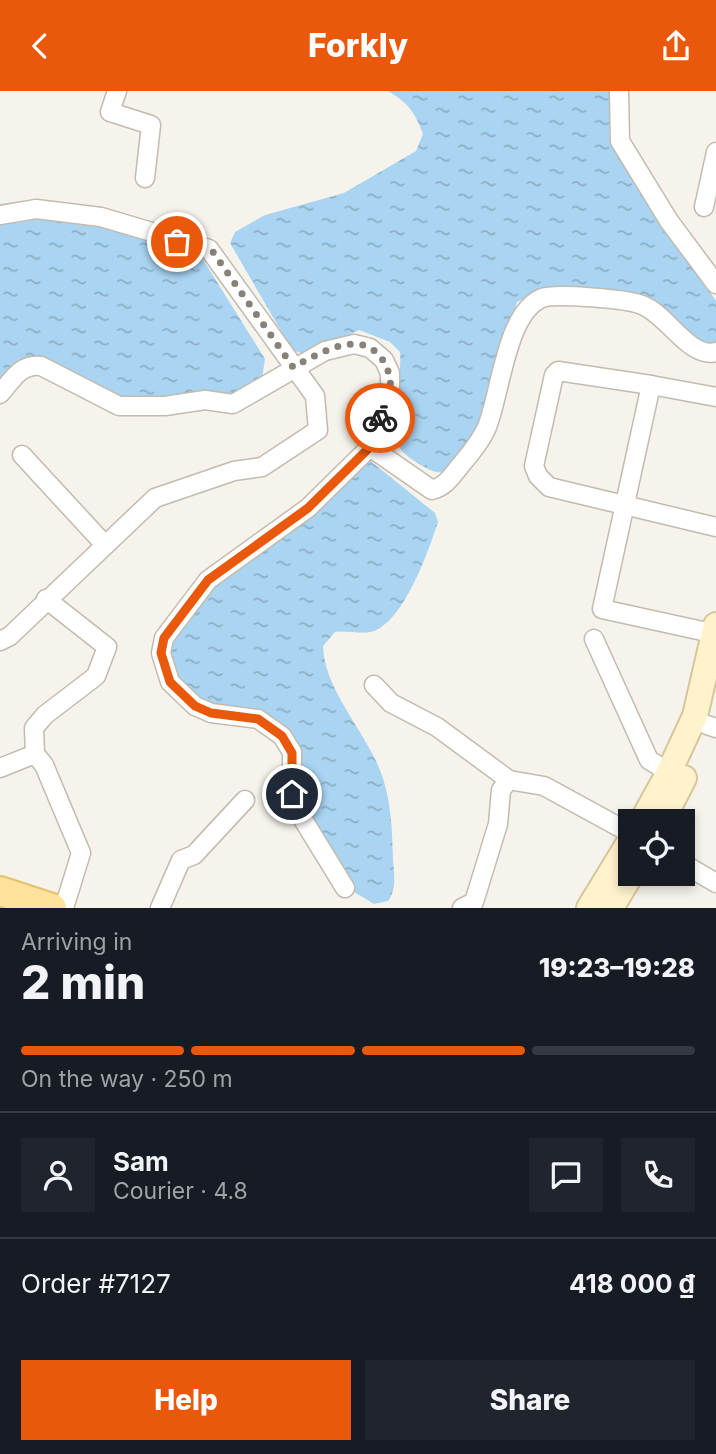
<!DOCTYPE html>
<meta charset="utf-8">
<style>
:root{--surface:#171b24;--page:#20242c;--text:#f1f3f6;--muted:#9ea1a6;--line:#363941;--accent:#ea580c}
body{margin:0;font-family:Inter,sans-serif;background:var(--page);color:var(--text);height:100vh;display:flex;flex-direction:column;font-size:26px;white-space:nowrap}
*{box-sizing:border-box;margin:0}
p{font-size:23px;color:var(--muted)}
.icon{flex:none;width:38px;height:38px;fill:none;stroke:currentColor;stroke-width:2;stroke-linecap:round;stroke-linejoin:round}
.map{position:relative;height:817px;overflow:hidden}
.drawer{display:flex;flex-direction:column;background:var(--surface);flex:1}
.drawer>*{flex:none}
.fabs{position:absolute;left:618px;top:718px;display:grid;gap:14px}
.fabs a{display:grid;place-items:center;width:77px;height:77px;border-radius:0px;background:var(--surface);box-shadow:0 4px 10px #0003;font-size:35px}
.pin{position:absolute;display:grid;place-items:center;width:60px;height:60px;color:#fff;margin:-30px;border:4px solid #fff;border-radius:50%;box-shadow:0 2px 7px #0007}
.courier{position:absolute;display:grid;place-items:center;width:70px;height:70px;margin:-35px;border:5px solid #ea580c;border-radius:50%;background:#fff;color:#222;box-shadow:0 2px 9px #0007}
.overview em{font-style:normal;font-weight:800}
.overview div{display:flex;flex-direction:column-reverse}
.overview{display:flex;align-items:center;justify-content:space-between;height:119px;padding:0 21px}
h1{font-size:46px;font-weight:800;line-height:52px}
.bar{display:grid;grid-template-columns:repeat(4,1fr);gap:10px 7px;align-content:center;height:84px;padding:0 21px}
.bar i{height:9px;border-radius:5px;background:var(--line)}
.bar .on{background:var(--accent)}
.bar p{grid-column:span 4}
.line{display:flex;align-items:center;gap:18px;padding:0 21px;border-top:2px solid var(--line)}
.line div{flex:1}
.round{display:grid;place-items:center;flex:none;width:74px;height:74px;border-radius:0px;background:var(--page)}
.primary-button{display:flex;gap:14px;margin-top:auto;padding:14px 21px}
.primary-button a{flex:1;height:80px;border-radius:0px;background:var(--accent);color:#fff;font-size:28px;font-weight:800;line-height:80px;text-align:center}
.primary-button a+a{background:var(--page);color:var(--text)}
header{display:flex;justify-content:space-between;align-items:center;height:91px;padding:0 21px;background:var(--accent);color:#fff;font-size:32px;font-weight:800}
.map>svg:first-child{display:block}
.water{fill:url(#water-ripples)}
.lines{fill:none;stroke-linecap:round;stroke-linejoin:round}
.minor-casing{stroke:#c2bbae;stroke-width:21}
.secondary-casing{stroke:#d6c79b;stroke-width:28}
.primary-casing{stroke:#e6c16a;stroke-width:32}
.minor{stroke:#fff;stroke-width:18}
.secondary{stroke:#fff3cd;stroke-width:24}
.primary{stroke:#ffe39c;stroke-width:28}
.done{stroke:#878178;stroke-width:7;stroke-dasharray:0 12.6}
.route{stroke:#ea580c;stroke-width:9}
</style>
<header><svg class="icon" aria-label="back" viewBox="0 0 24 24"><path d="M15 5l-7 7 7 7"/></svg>Forkly<svg class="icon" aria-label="share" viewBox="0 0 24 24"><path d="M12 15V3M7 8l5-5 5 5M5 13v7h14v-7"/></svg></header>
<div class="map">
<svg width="716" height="817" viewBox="0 0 716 817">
<defs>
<pattern id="water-ripples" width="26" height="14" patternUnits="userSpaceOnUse" patternTransform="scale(1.75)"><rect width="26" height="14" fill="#a9d4f2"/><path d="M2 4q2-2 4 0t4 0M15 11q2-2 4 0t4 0" fill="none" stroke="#8caec5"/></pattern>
</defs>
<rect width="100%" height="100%" fill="#f6f3ec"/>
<g class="water">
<path d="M388,0H614L615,50L621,69L716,210V257L697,253L649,208L535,202L517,211L480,337L446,381C434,383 426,377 416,371C371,344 404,304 400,261L390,251L359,239L304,263L292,259L230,152L235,141L265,124L344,102L416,60L423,43C415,21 408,12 388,0Z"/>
<path d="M52,123L126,135L199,162L265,268L262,287L241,304L129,312L44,270L0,297V132Z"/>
<path d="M368,368L435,422L438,431C428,461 405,528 374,540C362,544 348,539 335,541L323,555C324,594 358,633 375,668C391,700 392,733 393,768C394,783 397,798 388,810L374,813L351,799L302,712L294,650L183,600L168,561L173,545L195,510Z"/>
</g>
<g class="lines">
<defs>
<g id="minor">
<path d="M117,0L110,21L151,34L145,87"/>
<path d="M619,0L620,50L669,130L716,193"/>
<path d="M704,116L716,61"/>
<path d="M0,124L36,118L101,126L209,158L315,305L318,339L262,376L234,380L155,407L10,545L0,550"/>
<path d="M651,294L558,280L554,284L534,375L538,385L549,396L716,436"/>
<path d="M0,303C12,289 21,272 41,275L119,315H165L205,309L233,313L325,260L354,253L370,257L384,269L390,282V301L370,356L308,417L208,489L164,547L161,562L170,591L195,615L211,622L258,628L282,645L292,661V703L299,722L345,797"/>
<path d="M716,306L651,294L602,518L716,543"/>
<path d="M370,356L432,399C446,395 451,386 460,375C470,363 481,350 487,336C501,301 506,222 542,207C555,202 628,208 642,214C667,223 689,268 716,261"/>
<path d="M22,364L105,454"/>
<path d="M46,508L107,556L96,585L45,624L34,637L35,663L44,674L81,762L64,817"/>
<path d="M594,548L649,669L669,681"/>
<path d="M374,594L391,612L437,636L509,689"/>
<path d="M707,634L716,637"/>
<path d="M0,677L35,663"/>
<path d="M682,772L716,792"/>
<path d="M160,817L181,769L194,764L245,709"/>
<path d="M462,817L474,811L498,733L501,699L509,689L544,695L630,742"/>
</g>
<g id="secondary">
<path d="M642,730L669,681L695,625L716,534"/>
<path d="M662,730L684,687"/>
<path d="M589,817L630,750"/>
<path d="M611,817L632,782"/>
</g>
<path id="primary" d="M0,800L52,817"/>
</defs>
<use href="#minor" class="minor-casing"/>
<use href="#secondary" class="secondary-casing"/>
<use href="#primary" class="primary-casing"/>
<use href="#minor" class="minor"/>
<use href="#secondary" class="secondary"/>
<use href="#primary" class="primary"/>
</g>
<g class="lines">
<path class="done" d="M177,151L213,161L293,276C311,267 333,253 355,253C379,253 393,279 390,301C388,309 383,319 380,327"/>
<path class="route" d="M292,703V662L282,645L258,628L211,622L195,615L170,591L161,562L164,547L208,489L308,417L370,356L380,327"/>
</g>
</svg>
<div class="fabs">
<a><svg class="icon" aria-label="locate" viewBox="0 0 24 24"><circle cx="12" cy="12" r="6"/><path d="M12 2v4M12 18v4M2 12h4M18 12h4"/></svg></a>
</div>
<div class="pin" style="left:177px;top:151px;background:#ea580c"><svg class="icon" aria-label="bag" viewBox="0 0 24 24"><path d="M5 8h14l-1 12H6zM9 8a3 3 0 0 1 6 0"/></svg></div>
<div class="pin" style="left:292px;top:703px;background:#1f2937"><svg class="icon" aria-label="home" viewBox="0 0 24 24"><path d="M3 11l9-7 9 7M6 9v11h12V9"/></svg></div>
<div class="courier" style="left:380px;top:327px"><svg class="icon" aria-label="bike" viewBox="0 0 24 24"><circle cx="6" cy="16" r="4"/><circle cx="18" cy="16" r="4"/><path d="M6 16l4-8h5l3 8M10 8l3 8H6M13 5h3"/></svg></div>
</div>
<section class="drawer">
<div class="overview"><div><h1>2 min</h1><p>Arriving in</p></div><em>19:23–19:28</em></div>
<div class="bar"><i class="on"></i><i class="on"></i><i class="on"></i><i></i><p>On the way · 250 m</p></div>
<div class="line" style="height:126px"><a class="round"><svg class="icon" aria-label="person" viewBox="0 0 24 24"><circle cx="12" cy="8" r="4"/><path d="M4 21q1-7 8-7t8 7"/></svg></a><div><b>Sam</b><p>Courier · 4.8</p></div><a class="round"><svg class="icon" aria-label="chat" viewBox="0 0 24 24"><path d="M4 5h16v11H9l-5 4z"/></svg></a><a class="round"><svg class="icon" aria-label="phone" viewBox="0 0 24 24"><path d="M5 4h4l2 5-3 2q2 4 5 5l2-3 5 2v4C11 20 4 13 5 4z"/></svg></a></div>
<div class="line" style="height:91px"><div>Order #7127</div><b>418 000 ₫</b></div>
<div class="primary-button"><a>Help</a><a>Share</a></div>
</section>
